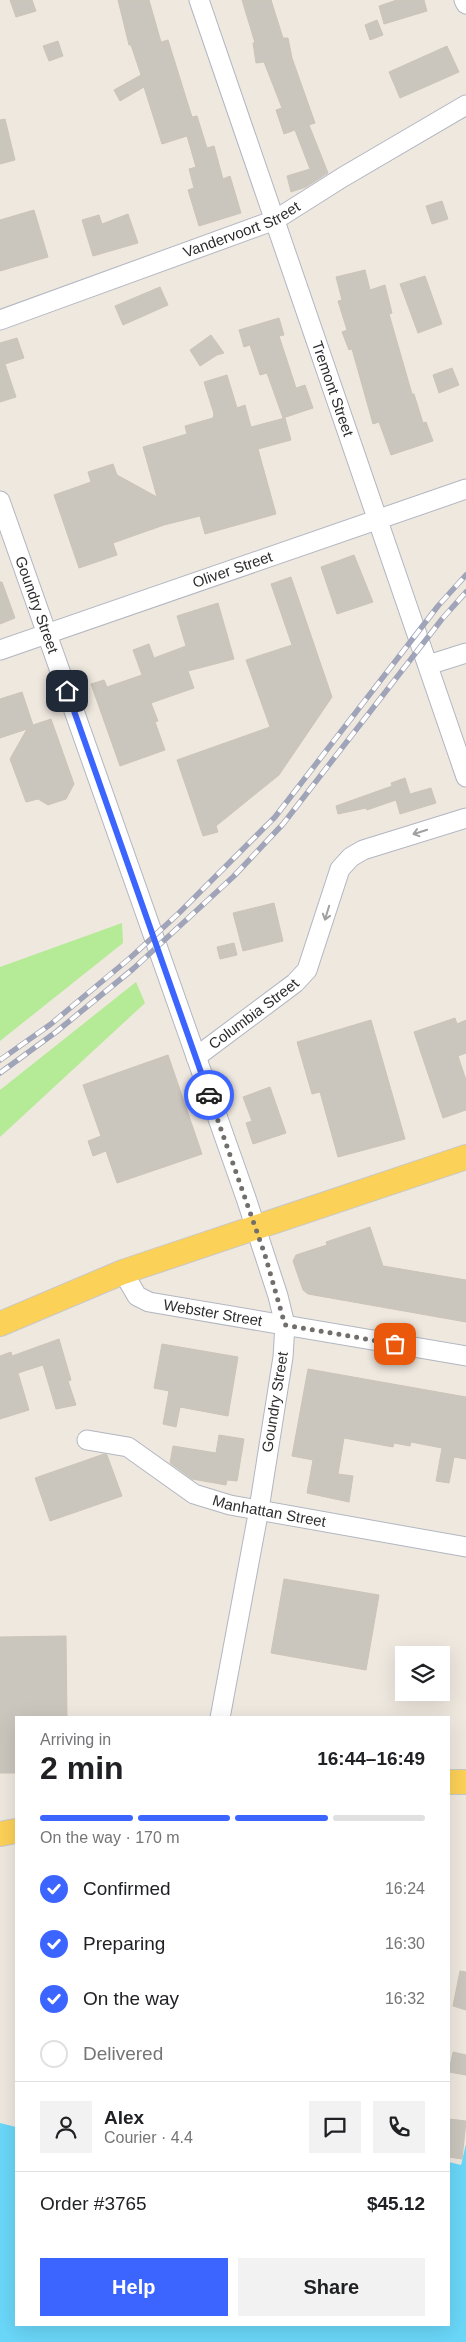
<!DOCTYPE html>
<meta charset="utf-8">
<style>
:root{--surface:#fff;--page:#f2f2f2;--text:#202124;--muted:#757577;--line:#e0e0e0;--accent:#3c65ff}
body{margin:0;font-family:Helvetica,sans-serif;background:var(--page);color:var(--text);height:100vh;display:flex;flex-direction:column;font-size:19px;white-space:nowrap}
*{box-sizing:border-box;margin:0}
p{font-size:16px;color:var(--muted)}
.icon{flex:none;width:28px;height:28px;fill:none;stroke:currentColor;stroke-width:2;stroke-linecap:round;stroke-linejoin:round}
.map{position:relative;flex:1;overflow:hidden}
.sheet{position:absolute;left:15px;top:1716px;width:435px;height:610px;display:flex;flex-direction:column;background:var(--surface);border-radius:0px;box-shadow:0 5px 20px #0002}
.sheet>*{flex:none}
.tools{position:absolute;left:395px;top:1646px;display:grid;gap:10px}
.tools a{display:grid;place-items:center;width:55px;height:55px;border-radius:0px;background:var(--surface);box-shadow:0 5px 20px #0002;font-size:25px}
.pin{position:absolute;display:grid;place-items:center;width:42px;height:42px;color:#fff;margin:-21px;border-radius:10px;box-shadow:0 2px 8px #0006}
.courier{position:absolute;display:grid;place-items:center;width:50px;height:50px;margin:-25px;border:4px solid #3c65ff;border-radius:50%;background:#fff;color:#222;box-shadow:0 1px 6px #0007}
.head em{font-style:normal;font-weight:700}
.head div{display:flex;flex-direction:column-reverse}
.head{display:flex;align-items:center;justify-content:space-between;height:85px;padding:0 25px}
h1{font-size:32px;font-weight:700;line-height:38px}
.bar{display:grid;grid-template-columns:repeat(4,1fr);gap:8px 5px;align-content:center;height:60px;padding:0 25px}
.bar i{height:6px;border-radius:4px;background:var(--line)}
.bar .on{background:var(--accent)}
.bar p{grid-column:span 4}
.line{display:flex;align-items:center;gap:12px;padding:0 25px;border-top:1px solid var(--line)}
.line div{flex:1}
.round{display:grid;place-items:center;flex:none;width:52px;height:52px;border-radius:0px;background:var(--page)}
ol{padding:0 25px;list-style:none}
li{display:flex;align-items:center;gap:15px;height:55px}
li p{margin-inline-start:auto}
li .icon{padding:5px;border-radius:50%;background:var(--accent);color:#fff;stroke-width:4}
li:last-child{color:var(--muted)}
li i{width:28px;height:28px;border:2px solid var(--line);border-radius:50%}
.button{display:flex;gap:10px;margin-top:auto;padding:10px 25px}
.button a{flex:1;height:58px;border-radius:0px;background:var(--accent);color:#fff;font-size:20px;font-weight:700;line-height:58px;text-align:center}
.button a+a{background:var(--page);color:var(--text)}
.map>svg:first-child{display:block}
.green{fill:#b5ea97}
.water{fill:#6ad7f9}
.building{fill:#cbc6bd;stroke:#cbc4b8}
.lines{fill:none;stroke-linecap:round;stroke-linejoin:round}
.minor-casing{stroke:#b2b6c1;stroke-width:21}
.major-casing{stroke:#c8c8c8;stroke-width:26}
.minor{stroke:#fff;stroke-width:19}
.major{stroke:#fcd157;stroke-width:24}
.rail-casing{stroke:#a0a4b9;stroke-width:5.5}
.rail{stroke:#fff;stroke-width:4;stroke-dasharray:11;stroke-linecap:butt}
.oneway{stroke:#a0a0a0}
.done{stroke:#716e6b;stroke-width:5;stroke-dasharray:0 9}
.route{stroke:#3c65ff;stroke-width:6}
.labels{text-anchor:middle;stroke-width:4;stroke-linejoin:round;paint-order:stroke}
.street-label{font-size:15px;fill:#2d2d2d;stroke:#fff}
</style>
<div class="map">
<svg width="466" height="2342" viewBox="0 0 466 2342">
<rect width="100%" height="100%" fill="#efe8df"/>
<g class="green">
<path d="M122,923L123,943L0,1041V967Z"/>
<path d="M136,982L145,1003L0,1137V1090Z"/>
</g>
<path class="water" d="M0,2123L16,2127V2325H449V2162L461,2165L466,2144V2342H0Z"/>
<g class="building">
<path d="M10,0H32L36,11L16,17Z"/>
<path d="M118,0H149L161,42L168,40L192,117L197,116L207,148L214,146L223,179L230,176L241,213L199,226L188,190L194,188L189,169L196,167L187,136L162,144L144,87L120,101L114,90L141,75L131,45H129Z"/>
<path d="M242,0H271L283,38H288L292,58L315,123L309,125L328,173L306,187L291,192L287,176L310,169L295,130L284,134L276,110L282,108L264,62L256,63L253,43H255Z"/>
<path d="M397,0H424L427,11L384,24L379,6Z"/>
<path d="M377,20L383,35L370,40L365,25Z"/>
<path d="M58,41L63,56L49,61L43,46Z"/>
<path d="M447,46L459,72L400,98L389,72Z"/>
<path d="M5,119L15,160L0,164V120Z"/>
<path d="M442,201L448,219L432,224L426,206Z"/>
<path d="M34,210L48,257L0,271V220Z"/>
<path d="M128,214L138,243L93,256L82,220L99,215L102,224Z"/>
<path d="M365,270L370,290L385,285L392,313L389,314L412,394H414L423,423L426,422L433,441L391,455L379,422L373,424L352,349L349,350L342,332L347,330L338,301L342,300L336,277Z"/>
<path d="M425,276L442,324L418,333L400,284Z"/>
<path d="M160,287L168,305L123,325L115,306Z"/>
<path d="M279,318L284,335L279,336L296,388L305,385L313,408L283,418L267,373L260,375L250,345L244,347L239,330Z"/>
<path d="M211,335L224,353L217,355L200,366L190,350Z"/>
<path d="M17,338L24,358L5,364L16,397L0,402V343Z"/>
<path d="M452,368L459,385L439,393L433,375Z"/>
<path d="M227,375L237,408L245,405L251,427L285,418L291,440L258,449L276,514L205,534L200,516L164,525L113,543L117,555L79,568L54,495L91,482L88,472L113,464L117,475L157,497L143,447L187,434L185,426L213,418L214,414L204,382Z"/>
<path d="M354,555L373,602L337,614L321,567Z"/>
<path d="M291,577L332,697L279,775L216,826L218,832L203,836L177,760L270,727L246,660L292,645L271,584Z"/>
<path d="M0,582H2L15,618L0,624Z"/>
<path d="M218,603L234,659L188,671L194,688L151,703L158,721L155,722L165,750L120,766L91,684L104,680L107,687L142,675L133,650L149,644L154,658L186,646L177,616Z"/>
<path d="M22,692L33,725L51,719L74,784L66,799L48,805L38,799L26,802L10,759L27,729L0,738V699Z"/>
<path d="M405,778L410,794L431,788L436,803L400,814L396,800L367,810L366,808L338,814L336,806L392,786L391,783Z"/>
<path d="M274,903L283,941L243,951L233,913Z"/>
<path d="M234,943L237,955L220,959L217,947Z"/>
<path d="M455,1018L457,1024L466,1020V1053L458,1056L466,1080V1110L443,1118L414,1032Z"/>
<path d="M371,1020L405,1139L338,1157L320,1092L312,1094L297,1042Z"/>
<path d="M168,1055L202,1154L117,1183L106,1151L93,1156L88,1141L101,1136L83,1085Z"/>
<path d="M270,1087L286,1133L253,1144L246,1123L252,1121L243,1097Z"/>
<path d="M370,1227L383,1266L466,1280V1322L308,1294L303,1290L293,1261L296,1255L327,1245L326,1242Z"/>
<path d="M59,1339L71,1380L68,1381L76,1405L56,1409L43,1365L18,1373L29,1410L0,1419V1356L11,1352L12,1356Z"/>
<path d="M162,1344L238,1357L228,1416L180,1407L176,1427L163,1424L169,1391L154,1388Z"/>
<path d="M308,1369L466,1397V1459L454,1457L449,1483L436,1481L442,1448L411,1442L410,1446L394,1443L393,1447L344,1438L338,1474L353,1476L349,1502L307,1493L313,1460L292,1456Z"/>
<path d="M219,1435L244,1439L237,1481L227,1480L226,1485L192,1479L170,1463L173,1446L216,1453Z"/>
<path d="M104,1454L107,1455L122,1496L50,1521L35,1478Z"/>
<path d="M284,1579L379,1595L366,1670L271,1653Z"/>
<path d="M66,1636L67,1718H16V1773H0V1637Z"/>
<path d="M460,1971L466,1972V2010L453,2006Z"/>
<path d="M453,2052L466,2055V2075L449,2072Z"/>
<path d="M449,2119L466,2121L462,2159L449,2157Z"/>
</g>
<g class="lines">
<defs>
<g id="minor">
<path id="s1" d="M199,0L466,777"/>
<path d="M464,0L466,4"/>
<path id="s2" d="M0,320L275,220L343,177L466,105"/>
<path id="s3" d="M0,501L246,1198L278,1296L285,1325L283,1357L259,1509L220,1718"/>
<path id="s4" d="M0,650L466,489"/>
<path d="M428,665L466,653"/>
<path id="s5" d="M196,1057L295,983L307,970L340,869L351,857L363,850L466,818"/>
<path id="s6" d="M123,1272L137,1296L149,1302L466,1356"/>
<path id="s7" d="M87,1440L128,1447L194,1494L230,1505L466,1547"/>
</g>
<g id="major">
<path d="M0,1324L123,1272L466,1157"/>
<path d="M449,1782H466"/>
<path d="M0,1834L16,1831"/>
</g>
</defs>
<use href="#minor" class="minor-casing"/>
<use href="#major" class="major-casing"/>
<use href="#minor" class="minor"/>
<use href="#major" class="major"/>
<defs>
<g id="rail">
<path d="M0,1060L51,1024L130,958L178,914L275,817L438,606L466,575"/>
<path d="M0,1073L56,1032L133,969L234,876L283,824L442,619L466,592"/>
</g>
</defs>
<use href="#rail" class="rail-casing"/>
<use href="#rail" class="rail"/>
</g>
<defs><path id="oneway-shaft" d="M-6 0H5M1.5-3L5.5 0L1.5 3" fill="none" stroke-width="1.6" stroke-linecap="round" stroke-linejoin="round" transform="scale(1.25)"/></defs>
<g class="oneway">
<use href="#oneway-shaft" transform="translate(420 832) rotate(162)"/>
<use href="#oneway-shaft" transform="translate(327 913) rotate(107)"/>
</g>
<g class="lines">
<path class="done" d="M209,1095L265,1255L285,1325L395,1344"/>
<path class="route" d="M67,691L209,1095"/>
</g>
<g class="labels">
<g class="street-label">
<text dy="5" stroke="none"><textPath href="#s2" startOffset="258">Vandervoort Street</textPath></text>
<text dy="5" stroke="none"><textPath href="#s1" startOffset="411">Tremont Street</textPath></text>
<text dy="5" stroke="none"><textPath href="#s4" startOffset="246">Oliver Street</textPath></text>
<text dy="5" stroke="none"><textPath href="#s3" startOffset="110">Goundry Street</textPath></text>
<text dy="5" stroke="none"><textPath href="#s5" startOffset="72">Columbia Street</textPath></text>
<text dy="5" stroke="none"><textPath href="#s6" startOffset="106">Webster Street</textPath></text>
<text transform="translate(275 1402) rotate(-81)" y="5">Goundry Street</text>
<text dy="5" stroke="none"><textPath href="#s7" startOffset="200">Manhattan Street</textPath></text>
</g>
</g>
</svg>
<div class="tools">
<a><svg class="icon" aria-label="layers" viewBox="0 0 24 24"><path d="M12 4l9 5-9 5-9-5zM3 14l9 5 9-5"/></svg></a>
</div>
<div class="pin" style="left:395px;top:1344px;background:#ea580c"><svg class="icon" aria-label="bag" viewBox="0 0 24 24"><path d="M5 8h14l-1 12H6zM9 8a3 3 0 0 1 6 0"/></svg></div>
<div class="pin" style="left:67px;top:691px;background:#1f2937"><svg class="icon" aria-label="home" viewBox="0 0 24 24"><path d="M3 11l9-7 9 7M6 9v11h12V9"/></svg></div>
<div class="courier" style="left:209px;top:1095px"><svg class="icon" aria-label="car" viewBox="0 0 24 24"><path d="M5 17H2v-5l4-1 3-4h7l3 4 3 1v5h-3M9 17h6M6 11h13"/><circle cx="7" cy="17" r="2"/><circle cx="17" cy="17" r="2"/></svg></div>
<section class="sheet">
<div class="head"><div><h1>2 min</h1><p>Arriving in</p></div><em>16:44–16:49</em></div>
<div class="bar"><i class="on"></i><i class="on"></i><i class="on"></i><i></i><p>On the way · 170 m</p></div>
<ol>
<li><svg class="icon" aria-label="check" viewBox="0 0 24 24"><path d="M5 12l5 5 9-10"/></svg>Confirmed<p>16:24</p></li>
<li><svg class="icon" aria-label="check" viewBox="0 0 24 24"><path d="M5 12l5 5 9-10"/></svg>Preparing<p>16:30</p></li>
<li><svg class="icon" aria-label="check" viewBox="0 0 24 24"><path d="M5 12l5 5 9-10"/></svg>On the way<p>16:32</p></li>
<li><i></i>Delivered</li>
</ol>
<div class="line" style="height:90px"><a class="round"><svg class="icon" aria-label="person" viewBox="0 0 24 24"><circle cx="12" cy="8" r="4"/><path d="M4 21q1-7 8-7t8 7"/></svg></a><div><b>Alex</b><p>Courier · 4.4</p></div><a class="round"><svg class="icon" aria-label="chat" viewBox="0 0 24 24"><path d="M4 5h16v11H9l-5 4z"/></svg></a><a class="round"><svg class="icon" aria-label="phone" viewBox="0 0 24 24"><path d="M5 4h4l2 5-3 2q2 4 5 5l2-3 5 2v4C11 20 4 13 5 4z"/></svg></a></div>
<div class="line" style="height:65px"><div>Order #3765</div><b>$45.12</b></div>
<div class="button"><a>Help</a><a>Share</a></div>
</section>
</div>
